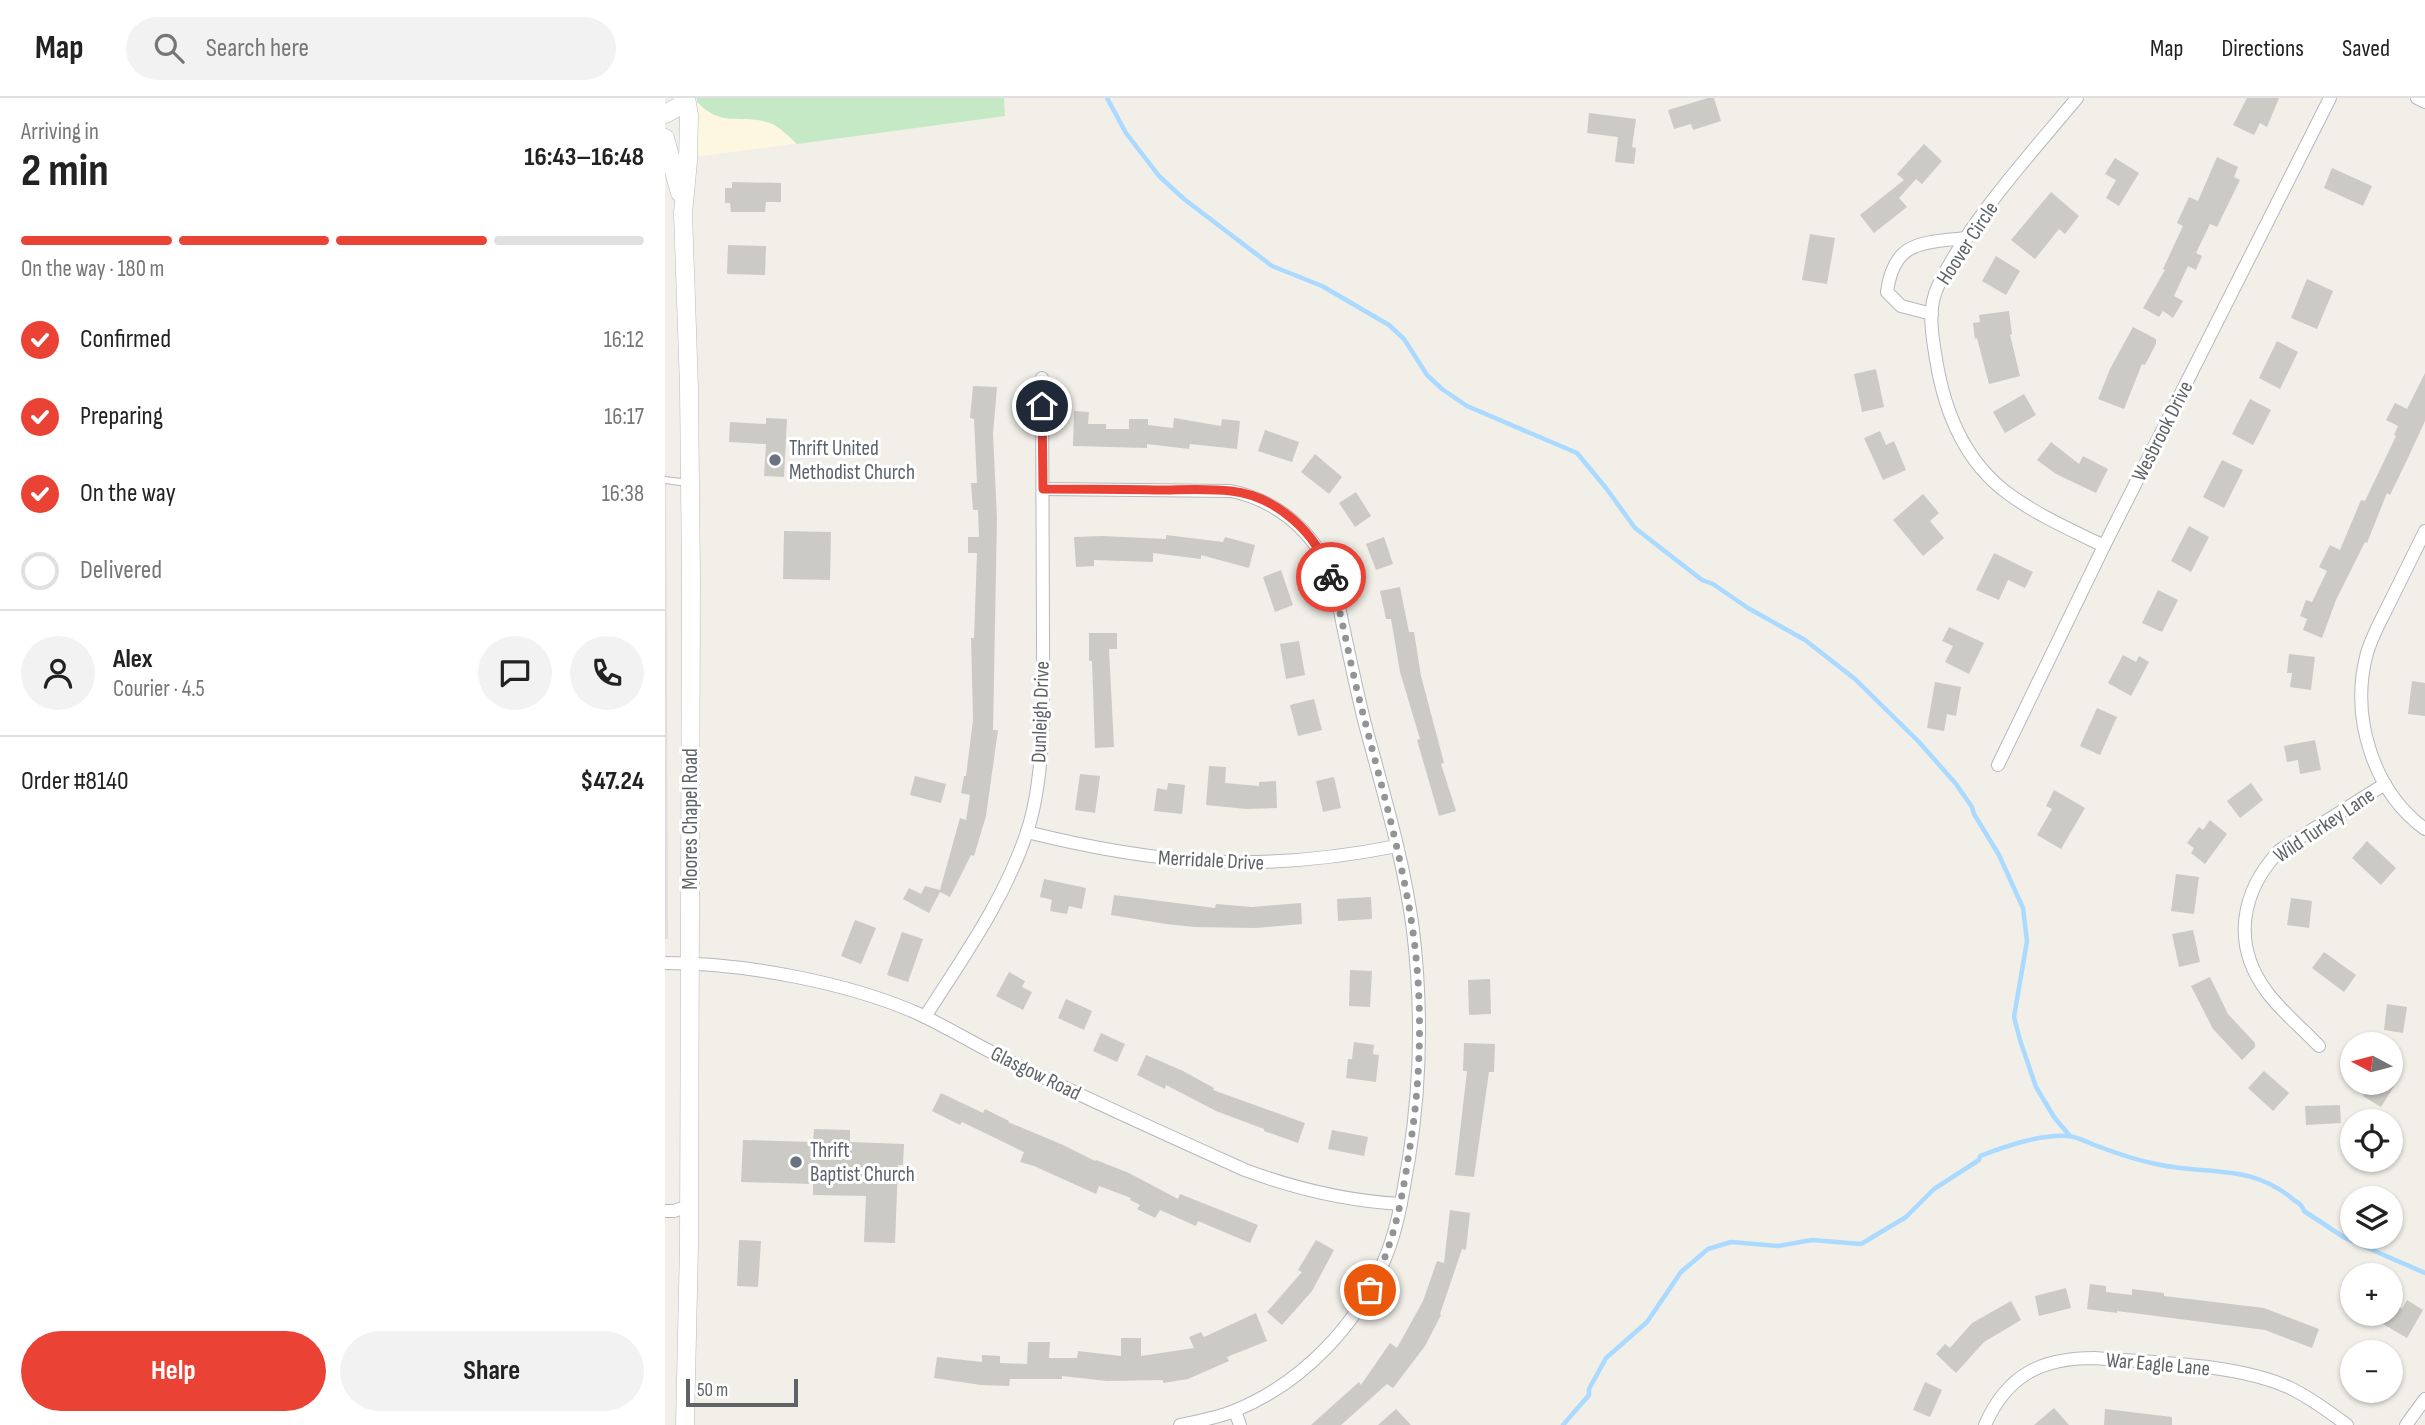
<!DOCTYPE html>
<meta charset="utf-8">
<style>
:root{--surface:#fff;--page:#f2f2f2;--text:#222;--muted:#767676;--line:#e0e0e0;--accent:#ea4335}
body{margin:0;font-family:"Sofia Sans Condensed",sans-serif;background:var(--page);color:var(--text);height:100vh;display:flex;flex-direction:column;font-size:26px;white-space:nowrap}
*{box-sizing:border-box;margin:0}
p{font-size:23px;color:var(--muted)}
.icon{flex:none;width:38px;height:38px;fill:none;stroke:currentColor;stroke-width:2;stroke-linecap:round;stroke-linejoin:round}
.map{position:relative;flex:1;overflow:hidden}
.sheet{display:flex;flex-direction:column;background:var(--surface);width:665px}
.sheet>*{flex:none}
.needle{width:46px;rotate:277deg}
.buttons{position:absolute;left:1675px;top:934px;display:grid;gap:14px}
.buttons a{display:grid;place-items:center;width:63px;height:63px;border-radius:50%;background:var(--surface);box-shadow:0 2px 5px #0004;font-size:35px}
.scale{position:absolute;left:21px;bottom:18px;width:112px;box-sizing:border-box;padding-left:7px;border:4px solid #5f6368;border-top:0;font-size:19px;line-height:24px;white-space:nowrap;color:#5f6368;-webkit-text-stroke:5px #fff;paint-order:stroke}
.pin{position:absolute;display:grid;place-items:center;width:60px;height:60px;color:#fff;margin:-30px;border:4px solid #fff;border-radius:50%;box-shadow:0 2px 7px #0007}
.courier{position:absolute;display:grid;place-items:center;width:70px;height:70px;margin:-35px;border:5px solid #ea4335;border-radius:50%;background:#fff;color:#222;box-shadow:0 2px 9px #0007}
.summary em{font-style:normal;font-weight:700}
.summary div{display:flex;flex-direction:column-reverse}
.summary{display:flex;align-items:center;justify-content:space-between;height:119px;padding:0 21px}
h1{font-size:46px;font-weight:700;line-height:52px}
.bar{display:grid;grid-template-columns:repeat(4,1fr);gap:10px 7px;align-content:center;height:84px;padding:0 21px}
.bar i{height:9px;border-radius:5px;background:var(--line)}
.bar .selected{background:var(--accent)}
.bar p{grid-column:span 4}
.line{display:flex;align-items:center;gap:18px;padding:0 21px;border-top:2px solid var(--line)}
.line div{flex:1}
.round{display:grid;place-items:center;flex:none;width:74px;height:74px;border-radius:37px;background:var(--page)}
ol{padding:0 21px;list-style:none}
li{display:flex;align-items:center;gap:21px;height:77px}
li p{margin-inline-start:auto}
li .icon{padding:7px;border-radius:50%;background:var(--accent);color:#fff;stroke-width:4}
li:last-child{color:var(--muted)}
li i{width:38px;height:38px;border:4px solid var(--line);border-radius:50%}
.action{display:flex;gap:14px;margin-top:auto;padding:14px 21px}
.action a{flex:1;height:80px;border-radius:42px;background:var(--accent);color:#fff;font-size:28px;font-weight:700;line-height:80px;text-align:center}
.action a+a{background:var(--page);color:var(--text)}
header{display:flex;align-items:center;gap:42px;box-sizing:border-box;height:98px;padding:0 35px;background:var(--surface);border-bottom:2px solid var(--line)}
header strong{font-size:33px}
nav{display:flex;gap:38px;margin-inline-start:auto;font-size:24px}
.search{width:490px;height:63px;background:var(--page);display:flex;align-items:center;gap:18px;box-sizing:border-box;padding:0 24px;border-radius:38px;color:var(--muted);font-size:26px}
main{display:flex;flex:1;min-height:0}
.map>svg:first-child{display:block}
.commercial{fill:#fef7e0}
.industrial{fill:#e0deda}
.green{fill:#c5e8c5}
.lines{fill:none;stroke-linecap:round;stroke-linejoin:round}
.stream{stroke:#aadaff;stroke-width:4.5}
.building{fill:#cccac5}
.lane-casing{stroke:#b5b8bc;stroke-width:8}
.street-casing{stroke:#b5b8bc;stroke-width:14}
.secondary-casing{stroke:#b6babf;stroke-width:19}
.lane{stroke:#fff;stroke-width:6}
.street{stroke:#fff;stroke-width:12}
.secondary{stroke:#fff;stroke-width:18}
.done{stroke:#929495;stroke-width:7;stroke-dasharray:0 12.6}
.route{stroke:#ea4335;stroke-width:9}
.worship-dot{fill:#6b7280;stroke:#fff;stroke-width:2.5}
.labels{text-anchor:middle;stroke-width:6;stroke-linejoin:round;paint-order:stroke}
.street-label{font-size:21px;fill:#5f6368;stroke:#fff}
.worship-label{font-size:21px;fill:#5b616d;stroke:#fff;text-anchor:start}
</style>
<header>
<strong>Map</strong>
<div class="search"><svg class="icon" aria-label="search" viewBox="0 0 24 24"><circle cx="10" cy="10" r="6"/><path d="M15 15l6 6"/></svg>Search here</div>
<nav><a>Map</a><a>Directions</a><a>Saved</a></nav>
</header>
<main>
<section class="sheet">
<div class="summary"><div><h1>2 min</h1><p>Arriving in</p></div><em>16:43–16:48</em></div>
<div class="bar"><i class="selected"></i><i class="selected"></i><i class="selected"></i><i></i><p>On the way · 180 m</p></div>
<ol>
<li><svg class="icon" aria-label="check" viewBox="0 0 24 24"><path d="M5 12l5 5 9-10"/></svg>Confirmed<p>16:12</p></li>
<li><svg class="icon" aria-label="check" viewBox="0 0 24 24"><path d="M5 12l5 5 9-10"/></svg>Preparing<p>16:17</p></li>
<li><svg class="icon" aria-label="check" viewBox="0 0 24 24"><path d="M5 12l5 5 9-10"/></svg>On the way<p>16:38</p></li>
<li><i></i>Delivered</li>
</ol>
<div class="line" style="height:126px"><a class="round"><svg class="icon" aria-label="person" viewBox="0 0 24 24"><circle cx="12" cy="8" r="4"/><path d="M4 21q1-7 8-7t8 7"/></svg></a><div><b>Alex</b><p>Courier · 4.5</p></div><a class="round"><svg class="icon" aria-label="chat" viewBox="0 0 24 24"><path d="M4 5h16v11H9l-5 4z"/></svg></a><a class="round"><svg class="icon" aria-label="phone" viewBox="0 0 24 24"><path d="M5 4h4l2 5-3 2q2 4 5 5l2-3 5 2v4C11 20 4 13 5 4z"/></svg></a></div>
<div class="line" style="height:91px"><div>Order #8140</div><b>$47.24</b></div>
<div class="action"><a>Help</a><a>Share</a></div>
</section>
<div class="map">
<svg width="1760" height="1327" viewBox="0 0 1760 1327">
<rect width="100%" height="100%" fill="#f1efe8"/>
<path class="commercial" d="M32,0H339L340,18L30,59Z"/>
<path class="industrial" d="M0,376H1L3,841H0Z"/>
<path class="green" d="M32,0H339L340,18L132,46C124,39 115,29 105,25C75,15 58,31 32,4Z"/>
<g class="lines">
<g class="stream">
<path d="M442,0L461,35L494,78L519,101L607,168L657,188L724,227L739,241L762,277L777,291L802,308L912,355L941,390L970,430L1037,482L1048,486L1083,510L1140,542L1190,581L1254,644L1291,686L1307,709L1309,716L1334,757L1358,810L1362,843L1349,919L1355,942L1371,989L1389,1019L1405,1038"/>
<path d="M898,1327L924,1297V1291L941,1260L982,1224L1016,1174L1043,1151L1066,1144L1113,1148L1147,1142L1196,1146L1241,1119L1269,1091L1314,1062L1315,1058C1341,1048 1375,1036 1404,1038C1414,1039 1425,1046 1435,1049C1453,1056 1472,1062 1491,1066C1543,1078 1584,1064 1629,1102C1634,1106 1637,1106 1639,1113L1680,1140L1760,1175"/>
</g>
</g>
<g class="building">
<path d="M1043,0H1049L1056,23L1028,32L1026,26L1009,31L1003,12Z"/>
<path d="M1582,0H1614L1602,29L1595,25L1589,37L1568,27Z"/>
<path d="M924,15L971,21L967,49L971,50L969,66L950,64L953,39L922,35Z"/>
<path d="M1259,46L1277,63L1257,86L1251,81L1234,100L1242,109L1209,135L1195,117L1239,82L1232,76Z"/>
<path d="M1552,59L1573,69L1569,79L1575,82L1552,129L1545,126L1531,155L1537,158L1531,172L1523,168L1509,198L1518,203L1508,220L1498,213L1494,219L1478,210L1500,172L1498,171L1518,128L1512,125L1524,99L1533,103Z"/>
<path d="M1450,60L1474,75L1454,108L1441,100L1451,82L1440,76Z"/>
<path d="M1667,70L1707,88L1698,108L1659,90Z"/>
<path d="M67,84L116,85V104H101L100,114H66L65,105H60V90H67Z"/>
<path d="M1386,94L1414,118L1400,136L1394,131L1370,161L1346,142Z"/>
<path d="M1145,136L1170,140L1162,186L1137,182Z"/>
<path d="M63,147L101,148L100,177L62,176Z"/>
<path d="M1331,158L1355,173L1341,197L1317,183Z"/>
<path d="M1642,181L1668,193L1652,231L1626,220Z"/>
<path d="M1344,213L1347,236L1345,237L1355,278L1324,286L1312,240L1310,241L1308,225L1315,224L1314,217Z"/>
<path d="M1468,229L1491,241V246L1480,267L1477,266L1459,311L1433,301L1445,271Z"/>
<path d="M1612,243L1633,254L1615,291L1594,280Z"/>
<path d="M1211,271L1219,309L1197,314L1189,276Z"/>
<path d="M1760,275V323L1742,362L1725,397L1722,395L1702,445L1700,444L1671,502L1657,540L1638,532L1642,521L1635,518L1641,502L1647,504L1662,473L1654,469L1665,447L1675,452L1696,402L1700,403L1731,338L1729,337L1733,328L1721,322L1730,305L1742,311Z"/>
<path d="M308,288L332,289L328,336L332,420L328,632H333L321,718L309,758L306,757L285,799L275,794L264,815L238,801L244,790L256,796L260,788L275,792L295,720L301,722L305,697L296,695L299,678H301L308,622L306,540H309L312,455H303V439H314L313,412H308L306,385H312L309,321L305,320Z"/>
<path d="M1359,296L1371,317L1340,335L1328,314Z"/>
<path d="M1585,301L1606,312L1588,347L1567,336Z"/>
<path d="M409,313L424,314L423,326H441V331H464V321H483V327L508,330L509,320L556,328L557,321L575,323L572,351L525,346L524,351L482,346V350L408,348Z"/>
<path d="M101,320L122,321L119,379L99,378L101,346L64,344L65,324L101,326Z"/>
<path d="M600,332L634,344L627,364L593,353Z"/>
<path d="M1215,333L1221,347L1229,343L1241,372L1218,382L1199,340Z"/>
<path d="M1386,344L1414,366L1418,358L1443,371L1431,395L1391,376L1372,362Z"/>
<path d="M650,356L677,379L664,396L636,374Z"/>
<path d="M1557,362L1578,372L1559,410L1538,399Z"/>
<path d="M691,394L706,418L690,429L674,405Z"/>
<path d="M1258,396L1274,415L1265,423L1279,440L1258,458L1228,422Z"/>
<path d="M1524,428L1544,439L1526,474L1506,463Z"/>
<path d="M119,433L166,434L165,482L118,481Z"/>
<path d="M501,437L558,444L560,439L590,447L584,470L536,457V461L488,455V464L429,462V468L411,469L409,439L437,438L501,441Z"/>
<path d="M719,439L728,466L711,472L701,446Z"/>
<path d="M1329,455L1368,474L1360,490L1343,482L1334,502L1311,492Z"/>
<path d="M616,472L628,507L610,514L598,479Z"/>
<path d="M735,489L744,534H749L756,578L779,665L776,666L791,713L774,718L752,642L755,641L735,574L726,521H721L715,493Z"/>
<path d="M1493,492L1513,502L1497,534L1477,525Z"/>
<path d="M1284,529L1319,545L1304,576L1280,564L1288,548L1277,543Z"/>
<path d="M424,535H452V551H444L449,649L430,650L427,563H424Z"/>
<path d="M634,543L640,577L621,581L615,546Z"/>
<path d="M1624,556L1650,559L1646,592L1625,589L1627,575H1622Z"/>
<path d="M1458,557L1471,564L1474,558L1484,564L1466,598L1443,585Z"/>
<path d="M1747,583L1760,585V618L1743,616Z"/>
<path d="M1270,584L1296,589L1291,618L1282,616L1279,633L1262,630Z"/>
<path d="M649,601L657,632L633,638L625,607Z"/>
<path d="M1432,610L1452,619L1435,657L1415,648Z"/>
<path d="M1650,642L1656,672L1635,676L1633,662L1622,664L1619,648Z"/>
<path d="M544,668L561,669L560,685L594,688V684L611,683L612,710L581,711L541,707Z"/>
<path d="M415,676L435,678L430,715L410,712Z"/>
<path d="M250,678L281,686L276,705L245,697Z"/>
<path d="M669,679L676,710L658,714L651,683Z"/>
<path d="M503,685L520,687L517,716L489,713L492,690L502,692Z"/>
<path d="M1586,685L1598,702L1575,720L1562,703Z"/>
<path d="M1389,692L1420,710L1396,751L1372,737L1387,711L1381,708Z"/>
<path d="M1545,722L1562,736L1540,766L1526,755L1529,750L1522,745L1534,729L1538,732Z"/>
<path d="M1702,743L1731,770L1716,787L1687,760Z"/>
<path d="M1511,776L1534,779L1529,816L1506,813Z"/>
<path d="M379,781L421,790L417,811L404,808L402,816L385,813L387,802L375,799Z"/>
<path d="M449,797L550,810L551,806L587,809L636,805L637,826L591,830L529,829L501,826L446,817Z"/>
<path d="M706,799L707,821L673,823L672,801Z"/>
<path d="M1626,800L1647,803L1644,830L1622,827Z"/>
<path d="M190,822L211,830L196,866L176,858Z"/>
<path d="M1528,832L1535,864L1514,869L1507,836Z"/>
<path d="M237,834L258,841L243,884L222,877Z"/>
<path d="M1659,854L1691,877L1679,894L1647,870Z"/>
<path d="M685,872L707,873L705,909L684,908Z"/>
<path d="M344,874L360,883L357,889L367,894L358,912L331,898Z"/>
<path d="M1545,879L1563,916L1590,945V949L1577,962L1548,931L1526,888Z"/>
<path d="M825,881L826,916L804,917L803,882Z"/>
<path d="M401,901L427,913L419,932L393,920Z"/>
<path d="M1722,906L1742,909L1738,935L1719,932Z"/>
<path d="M436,935L460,946L452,964L428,953Z"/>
<path d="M689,944L709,947L708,956L714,957L711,984L681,980L683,961H687Z"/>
<path d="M799,945L830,946L829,974H824L809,1079L790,1077L802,973H798Z"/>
<path d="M481,957L518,973L549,990L548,992L640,1025L633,1045L599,1033V1031L551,1013L501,987L500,991L472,977Z"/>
<path d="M1599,973L1624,995L1608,1013L1583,990Z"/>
<path d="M1706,985H1731L1716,1009L1698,998Z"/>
<path d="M276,995L318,1015L320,1011L344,1023L343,1024L396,1046L430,1063L431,1062L464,1075L513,1101L515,1096L593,1127L585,1145L533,1123L531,1128L495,1112L490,1120L472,1111L475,1107L465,1102L466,1100L434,1088L431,1096L369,1068L355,1064L359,1054L297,1024L295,1027L267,1013Z"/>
<path d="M1675,1007L1676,1025L1641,1027L1640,1008Z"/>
<path d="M149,1031L185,1032V1044L239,1046L238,1067H233L230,1145L199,1144L201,1098L148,1097V1086L76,1084L78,1042L148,1044Z"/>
<path d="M667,1032L703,1039L699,1058L663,1051Z"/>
<path d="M785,1112L805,1115L801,1152L797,1151L775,1216L776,1217L760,1248L728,1290L722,1286L676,1327H646L694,1284L696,1287L725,1245L732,1250L758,1203L772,1163L779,1165Z"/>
<path d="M74,1142L96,1143L93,1189L72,1188Z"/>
<path d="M651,1142L669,1152L647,1193L617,1227L602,1214L637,1174L633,1172Z"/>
<path d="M1425,1186L1441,1188V1194L1467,1197V1191L1499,1195V1198L1599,1210L1654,1231L1647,1250L1600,1232L1452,1213V1215L1422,1211Z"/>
<path d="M1401,1190L1406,1210L1374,1218L1370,1198Z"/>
<path d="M1742,1202L1758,1212L1742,1240L1701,1216H1726V1204L1737,1211Z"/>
<path d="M1346,1203L1356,1222L1319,1244L1291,1275L1271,1256L1280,1246L1285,1250L1307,1225Z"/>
<path d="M591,1215L602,1243L562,1259L564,1263L523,1281L498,1285V1282L442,1283L397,1278V1281H345L344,1288L316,1287L269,1280L272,1259L317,1264V1257L335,1258V1265L362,1266L363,1244H385L384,1260H412L413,1253L456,1258V1240H476V1258L529,1250L524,1239L536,1234L539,1239Z"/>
<path d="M1260,1284L1277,1292L1265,1319L1248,1312Z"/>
<path d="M1389,1310L1404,1327H1369Z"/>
<path d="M731,1311L746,1327H713Z"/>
<path d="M1440,1311L1507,1319V1327H1439Z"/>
</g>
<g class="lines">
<defs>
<path id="lane" d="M0,382L23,385"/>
<g id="street">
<path d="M1412,0C1364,58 1306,120 1273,188C1262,211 1267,237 1271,261C1279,311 1299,362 1341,394C1370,416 1406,432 1439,448"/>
<path d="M1752,0L1760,4"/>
<path d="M1267,216L1236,208L1222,194C1229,142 1257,145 1302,140"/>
<path d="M378,391L566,393C604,401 634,422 655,454C669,475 673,504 678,528C685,561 692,594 700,626C718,694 739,762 748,832C757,908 756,985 744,1060C738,1093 734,1126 721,1158C694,1226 638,1285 569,1313C552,1320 533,1323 515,1327"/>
<path d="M1760,433C1747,459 1735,484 1722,510C1714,526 1705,542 1701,559C1686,620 1708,693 1760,731"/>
<path d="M1333,667L1439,448L1665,0"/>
<path d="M362,734C494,767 597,775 732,748"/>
<path d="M0,865C78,865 182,884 254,916C286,931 316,950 348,965C425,1002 502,1037 580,1072C631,1091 681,1103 736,1106"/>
<path d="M260,919C298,859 339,803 362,734C381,677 378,595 378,535C378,450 378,365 377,280"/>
<path d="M1654,948C1637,930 1616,913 1602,894C1566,846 1576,793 1615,752L1720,686"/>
<path d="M0,1113H9L23,1108"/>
<path d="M570,1313L575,1327"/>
<path d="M1320,1327C1342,1277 1376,1260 1429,1260C1489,1265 1568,1265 1623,1289C1644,1299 1663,1313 1682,1327"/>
<path d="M1741,1327L1760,1301"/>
</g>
<g id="secondary">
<path d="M0,16L15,8L20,0"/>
<path d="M0,40L15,95"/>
<path d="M20,1327L24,1147L26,480L24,289L18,115L23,63L24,17L21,0"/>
</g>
</defs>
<use href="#lane" class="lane-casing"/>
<use href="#street" class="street-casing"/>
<use href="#secondary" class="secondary-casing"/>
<use href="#lane" class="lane"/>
<use href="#street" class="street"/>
<use href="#secondary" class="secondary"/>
</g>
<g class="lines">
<path class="done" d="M666,479C678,522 685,566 696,608C712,671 730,734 742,798C759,884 758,975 743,1061C736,1108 727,1151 705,1192"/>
<path class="route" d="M377,308L378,391C415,391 453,391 491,392C515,392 541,390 566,393C612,398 653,436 666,479"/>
</g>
<g class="worship-dot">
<circle cx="110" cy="362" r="7"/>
<circle cx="131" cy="1064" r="7"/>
</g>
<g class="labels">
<g class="street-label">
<text transform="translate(1302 145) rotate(-57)" y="7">Hoover Circle</text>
<text transform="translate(1497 333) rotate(-63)" y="7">Wesbrook Drive</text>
<text transform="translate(375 614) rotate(-88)" y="7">Dunleigh Drive</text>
<text transform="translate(25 721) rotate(-90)" y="7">Moores Chapel Road</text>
<text transform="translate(1659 727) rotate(-34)" y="7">Wild Turkey Lane</text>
<text transform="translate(546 762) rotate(3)" y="7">Merridale Drive</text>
<text transform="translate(371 975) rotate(26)" y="7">Glasgow Road</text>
<text transform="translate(1493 1266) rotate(5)" y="7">War Eagle Lane</text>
</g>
<g class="worship-label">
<text x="124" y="357">Thrift United<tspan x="124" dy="24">Methodist Church</tspan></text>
<text x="145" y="1059">Thrift<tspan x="145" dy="24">Baptist Church</tspan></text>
</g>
</g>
</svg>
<div class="buttons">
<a><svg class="needle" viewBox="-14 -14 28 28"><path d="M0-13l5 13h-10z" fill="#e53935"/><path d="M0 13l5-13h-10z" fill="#767676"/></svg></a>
<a><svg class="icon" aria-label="locate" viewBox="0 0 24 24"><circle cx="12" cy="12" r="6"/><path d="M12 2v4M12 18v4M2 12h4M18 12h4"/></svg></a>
<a><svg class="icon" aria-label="layers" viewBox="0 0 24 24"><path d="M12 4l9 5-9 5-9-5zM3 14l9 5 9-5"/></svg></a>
<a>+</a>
<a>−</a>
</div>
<div class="scale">50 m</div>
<div class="pin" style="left:705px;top:1192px;background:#ea580c"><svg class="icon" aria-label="bag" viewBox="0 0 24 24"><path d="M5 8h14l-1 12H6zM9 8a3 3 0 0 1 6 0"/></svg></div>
<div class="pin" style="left:377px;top:308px;background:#1f2937"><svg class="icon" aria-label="home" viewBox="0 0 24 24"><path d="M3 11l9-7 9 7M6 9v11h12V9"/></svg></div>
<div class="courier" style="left:666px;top:479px"><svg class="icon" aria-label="bike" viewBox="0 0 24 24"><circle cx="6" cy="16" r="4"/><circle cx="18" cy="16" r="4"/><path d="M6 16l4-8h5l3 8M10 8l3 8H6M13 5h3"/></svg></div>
</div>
</main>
